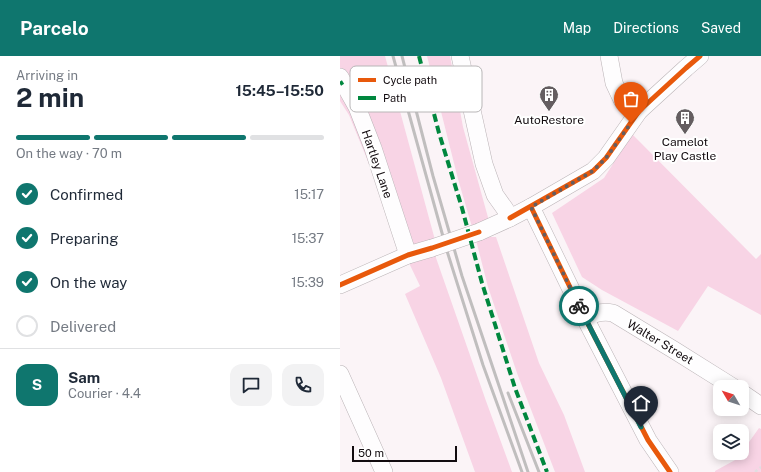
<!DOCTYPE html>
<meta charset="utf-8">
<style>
:root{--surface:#fff;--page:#f2f2f3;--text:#1f2937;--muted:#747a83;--line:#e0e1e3;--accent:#0f766e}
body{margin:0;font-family:"Public Sans",sans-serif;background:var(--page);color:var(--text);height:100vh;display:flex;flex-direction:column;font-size:15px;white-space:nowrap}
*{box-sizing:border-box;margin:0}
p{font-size:13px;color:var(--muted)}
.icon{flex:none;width:22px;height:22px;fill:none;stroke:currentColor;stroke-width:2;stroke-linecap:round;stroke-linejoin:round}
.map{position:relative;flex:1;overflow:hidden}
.side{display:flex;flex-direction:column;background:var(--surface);width:340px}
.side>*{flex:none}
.needle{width:26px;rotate:309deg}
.fabs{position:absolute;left:373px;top:324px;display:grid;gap:8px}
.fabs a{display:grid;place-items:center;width:36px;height:36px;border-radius:8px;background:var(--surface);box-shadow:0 2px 10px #0003;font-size:20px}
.scale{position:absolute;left:12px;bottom:10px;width:105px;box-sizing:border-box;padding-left:4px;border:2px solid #120b0f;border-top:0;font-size:11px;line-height:14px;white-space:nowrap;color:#120b0f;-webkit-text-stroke:3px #fff;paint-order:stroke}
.pin{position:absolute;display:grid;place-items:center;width:34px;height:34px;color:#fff;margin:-41px -17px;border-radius:50% 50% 50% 0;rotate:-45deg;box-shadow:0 0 4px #0007}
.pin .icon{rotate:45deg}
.courier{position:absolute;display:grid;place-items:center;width:40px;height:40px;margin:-20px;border:3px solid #0f766e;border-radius:50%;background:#fff;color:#222;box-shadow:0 1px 5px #0007}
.summary em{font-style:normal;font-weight:700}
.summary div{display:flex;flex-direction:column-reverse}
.summary{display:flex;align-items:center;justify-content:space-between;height:68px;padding:0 16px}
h1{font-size:26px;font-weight:700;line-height:30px}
.bar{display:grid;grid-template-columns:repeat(4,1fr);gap:6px 4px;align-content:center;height:48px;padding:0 16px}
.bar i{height:5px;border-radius:3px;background:var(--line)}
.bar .current{background:var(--accent)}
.bar p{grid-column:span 4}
.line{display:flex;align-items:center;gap:10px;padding:0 16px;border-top:1px solid var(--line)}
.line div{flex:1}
.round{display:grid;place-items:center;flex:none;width:42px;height:42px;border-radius:12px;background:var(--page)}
ol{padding:0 16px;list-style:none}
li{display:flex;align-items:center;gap:12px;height:44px}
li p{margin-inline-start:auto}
li .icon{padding:4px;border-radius:50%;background:var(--accent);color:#fff;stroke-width:4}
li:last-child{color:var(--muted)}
li i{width:22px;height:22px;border:2px solid var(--line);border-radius:50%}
header{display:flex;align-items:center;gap:24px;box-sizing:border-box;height:56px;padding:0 20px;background:var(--accent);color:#fff}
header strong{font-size:19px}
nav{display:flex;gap:22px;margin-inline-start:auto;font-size:14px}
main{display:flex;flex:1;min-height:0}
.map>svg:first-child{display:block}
.green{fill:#f8d4e5}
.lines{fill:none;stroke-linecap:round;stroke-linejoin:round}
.minor-casing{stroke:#bbb4b7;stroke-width:18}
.path{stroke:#e0dedf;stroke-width:2.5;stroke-dasharray:3 3;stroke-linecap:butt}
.minor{stroke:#fefdfe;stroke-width:17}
.rail{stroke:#c0bebe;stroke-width:3}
.minor-bridge-casing{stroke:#bbb4b7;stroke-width:18;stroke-linecap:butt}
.minor-bridge{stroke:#fefdfe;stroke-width:17}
.quiet{stroke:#00873e;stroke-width:4;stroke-dasharray:8 4;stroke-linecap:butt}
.cycleway-casing{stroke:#fff;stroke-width:8}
.cycleway{stroke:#e8590c;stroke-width:5}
.done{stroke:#645d60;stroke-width:4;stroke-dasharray:0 7.2}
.route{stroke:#0f766e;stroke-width:5}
.labels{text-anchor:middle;stroke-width:4;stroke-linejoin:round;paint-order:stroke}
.poi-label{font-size:12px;fill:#120b0f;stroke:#fff}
.street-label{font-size:12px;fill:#120b0f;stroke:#fff}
.key{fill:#fff;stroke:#b8b6b7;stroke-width:1}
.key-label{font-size:11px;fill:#120b0f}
</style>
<header>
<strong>Parcelo</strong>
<nav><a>Map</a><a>Directions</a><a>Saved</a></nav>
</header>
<main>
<section class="side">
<div class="summary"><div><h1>2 min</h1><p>Arriving in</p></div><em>15:45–15:50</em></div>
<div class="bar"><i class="current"></i><i class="current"></i><i class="current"></i><i></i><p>On the way · 70 m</p></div>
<ol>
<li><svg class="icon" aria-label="check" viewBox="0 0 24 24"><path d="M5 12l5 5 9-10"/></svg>Confirmed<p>15:17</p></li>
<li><svg class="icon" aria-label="check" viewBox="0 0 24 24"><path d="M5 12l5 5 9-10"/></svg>Preparing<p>15:37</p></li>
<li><svg class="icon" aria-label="check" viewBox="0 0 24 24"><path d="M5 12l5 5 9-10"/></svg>On the way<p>15:39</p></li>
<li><i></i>Delivered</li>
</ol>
<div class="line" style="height:72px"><b class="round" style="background:var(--accent);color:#fff">S</b><div><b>Sam</b><p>Courier · 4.4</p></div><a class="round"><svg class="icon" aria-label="chat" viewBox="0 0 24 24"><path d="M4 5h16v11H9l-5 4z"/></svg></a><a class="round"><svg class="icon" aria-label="phone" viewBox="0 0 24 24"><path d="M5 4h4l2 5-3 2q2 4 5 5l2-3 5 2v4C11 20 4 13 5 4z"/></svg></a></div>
</section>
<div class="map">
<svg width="421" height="416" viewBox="0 0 421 416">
<rect width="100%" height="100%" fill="#fbf4f7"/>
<g class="green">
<path d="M0,0H45L95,184L63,191L9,59L0,45Z"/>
<path d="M87,0H110L123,71L149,165L132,171L118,123Z"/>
<path d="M292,78L416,203L421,198V259L368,230L338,275L262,234L242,221L212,157L264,122Z"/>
<path d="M150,181H156L199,307L224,359L245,416H215L177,317L148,231L136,184Z"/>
<path d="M95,199L146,345L172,416H135L101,322L65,238L80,230L69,207Z"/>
<path d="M419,372L421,373V416H375V415L397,403Z"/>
</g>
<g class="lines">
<defs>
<g id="minor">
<path d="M120,0L144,108L155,139L165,153L170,162"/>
<path d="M269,0L274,27L282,44L299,55"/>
<path d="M0,21L17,51L33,92L68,199"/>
<path d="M191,151L245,262L308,384L330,416"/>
<path d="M139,176L170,162L191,151L253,115L266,102L299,55L346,12L360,0"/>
<path d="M0,229L68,199L92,192"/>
<path d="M245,262C254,257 262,255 273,257L334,294L393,331"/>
<path d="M0,318L44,416"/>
<path d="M402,337L421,350"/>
</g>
</defs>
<use href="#minor" class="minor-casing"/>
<path class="path" d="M415,416L421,411"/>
<use href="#minor" class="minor"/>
<g class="rail">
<path d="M53,0L107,195L143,309L182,416"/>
<path d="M62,0L93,120L122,220L188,416"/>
<path d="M168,337L199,416"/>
</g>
<defs>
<path id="minor-bridge" d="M92,192L139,176"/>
</defs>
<use href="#minor-bridge" class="minor-bridge-casing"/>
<use href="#minor-bridge" class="minor-bridge"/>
<g class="quiet">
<path d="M79,0L99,77L122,152L142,227L175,332L207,416"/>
<path d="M0,28L3,26"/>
</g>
<defs>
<g id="cycleway">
<path d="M191,151L245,262L308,384L330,416"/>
<path d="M170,162L253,115L266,102L299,55L346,12L360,0"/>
<path d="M0,229L68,199L92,192L139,176"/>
</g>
</defs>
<use href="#cycleway" class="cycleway-casing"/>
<use href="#cycleway" class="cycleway"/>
</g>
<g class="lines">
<path class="done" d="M239,250L191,151L253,115L266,102L291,67"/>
<path class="route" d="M239,250L301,371"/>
</g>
<defs>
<symbol id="building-pin" viewBox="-11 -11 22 30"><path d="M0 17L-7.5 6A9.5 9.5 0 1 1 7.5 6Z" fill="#645d60" stroke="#fff"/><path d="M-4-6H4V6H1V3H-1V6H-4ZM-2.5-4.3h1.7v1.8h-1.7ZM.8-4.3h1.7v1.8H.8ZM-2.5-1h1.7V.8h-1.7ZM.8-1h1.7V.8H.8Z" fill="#fff"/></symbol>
</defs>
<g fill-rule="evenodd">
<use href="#building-pin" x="198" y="28" width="22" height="30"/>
<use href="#building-pin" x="334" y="51" width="22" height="30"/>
</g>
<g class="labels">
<g class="poi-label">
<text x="209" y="68">AutoRestore</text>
<text x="345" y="90">Camelot<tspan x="345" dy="14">Play Castle</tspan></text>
</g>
<g class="street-label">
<text transform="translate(37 108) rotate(71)" y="4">Hartley Lane</text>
<text transform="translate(320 286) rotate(31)" y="4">Walter Street</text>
</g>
</g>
<rect x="10" y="10" width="132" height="46" rx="6" class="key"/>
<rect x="18" y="22" width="18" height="4" fill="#e8590c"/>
<rect x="18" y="40" width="18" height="4" fill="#00873e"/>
<g class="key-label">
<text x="43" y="28">Cycle path</text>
<text x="43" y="46">Path</text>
</g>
</svg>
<div class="fabs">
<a><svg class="needle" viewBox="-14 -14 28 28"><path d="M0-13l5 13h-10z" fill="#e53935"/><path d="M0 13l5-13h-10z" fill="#747a83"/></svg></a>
<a><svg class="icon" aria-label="layers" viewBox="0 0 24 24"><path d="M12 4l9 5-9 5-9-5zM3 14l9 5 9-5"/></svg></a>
</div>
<div class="scale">50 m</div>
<div class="pin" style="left:291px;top:67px;background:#ea580c"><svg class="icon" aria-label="bag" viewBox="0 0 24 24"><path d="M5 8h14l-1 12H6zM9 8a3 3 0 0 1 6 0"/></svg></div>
<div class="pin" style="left:301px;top:371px;background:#1f2937"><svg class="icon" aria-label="home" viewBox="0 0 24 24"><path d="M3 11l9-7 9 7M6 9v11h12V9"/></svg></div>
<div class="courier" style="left:239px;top:250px"><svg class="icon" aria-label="bike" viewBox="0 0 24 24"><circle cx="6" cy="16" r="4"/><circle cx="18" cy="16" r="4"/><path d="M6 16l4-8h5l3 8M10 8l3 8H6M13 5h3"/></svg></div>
</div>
</main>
